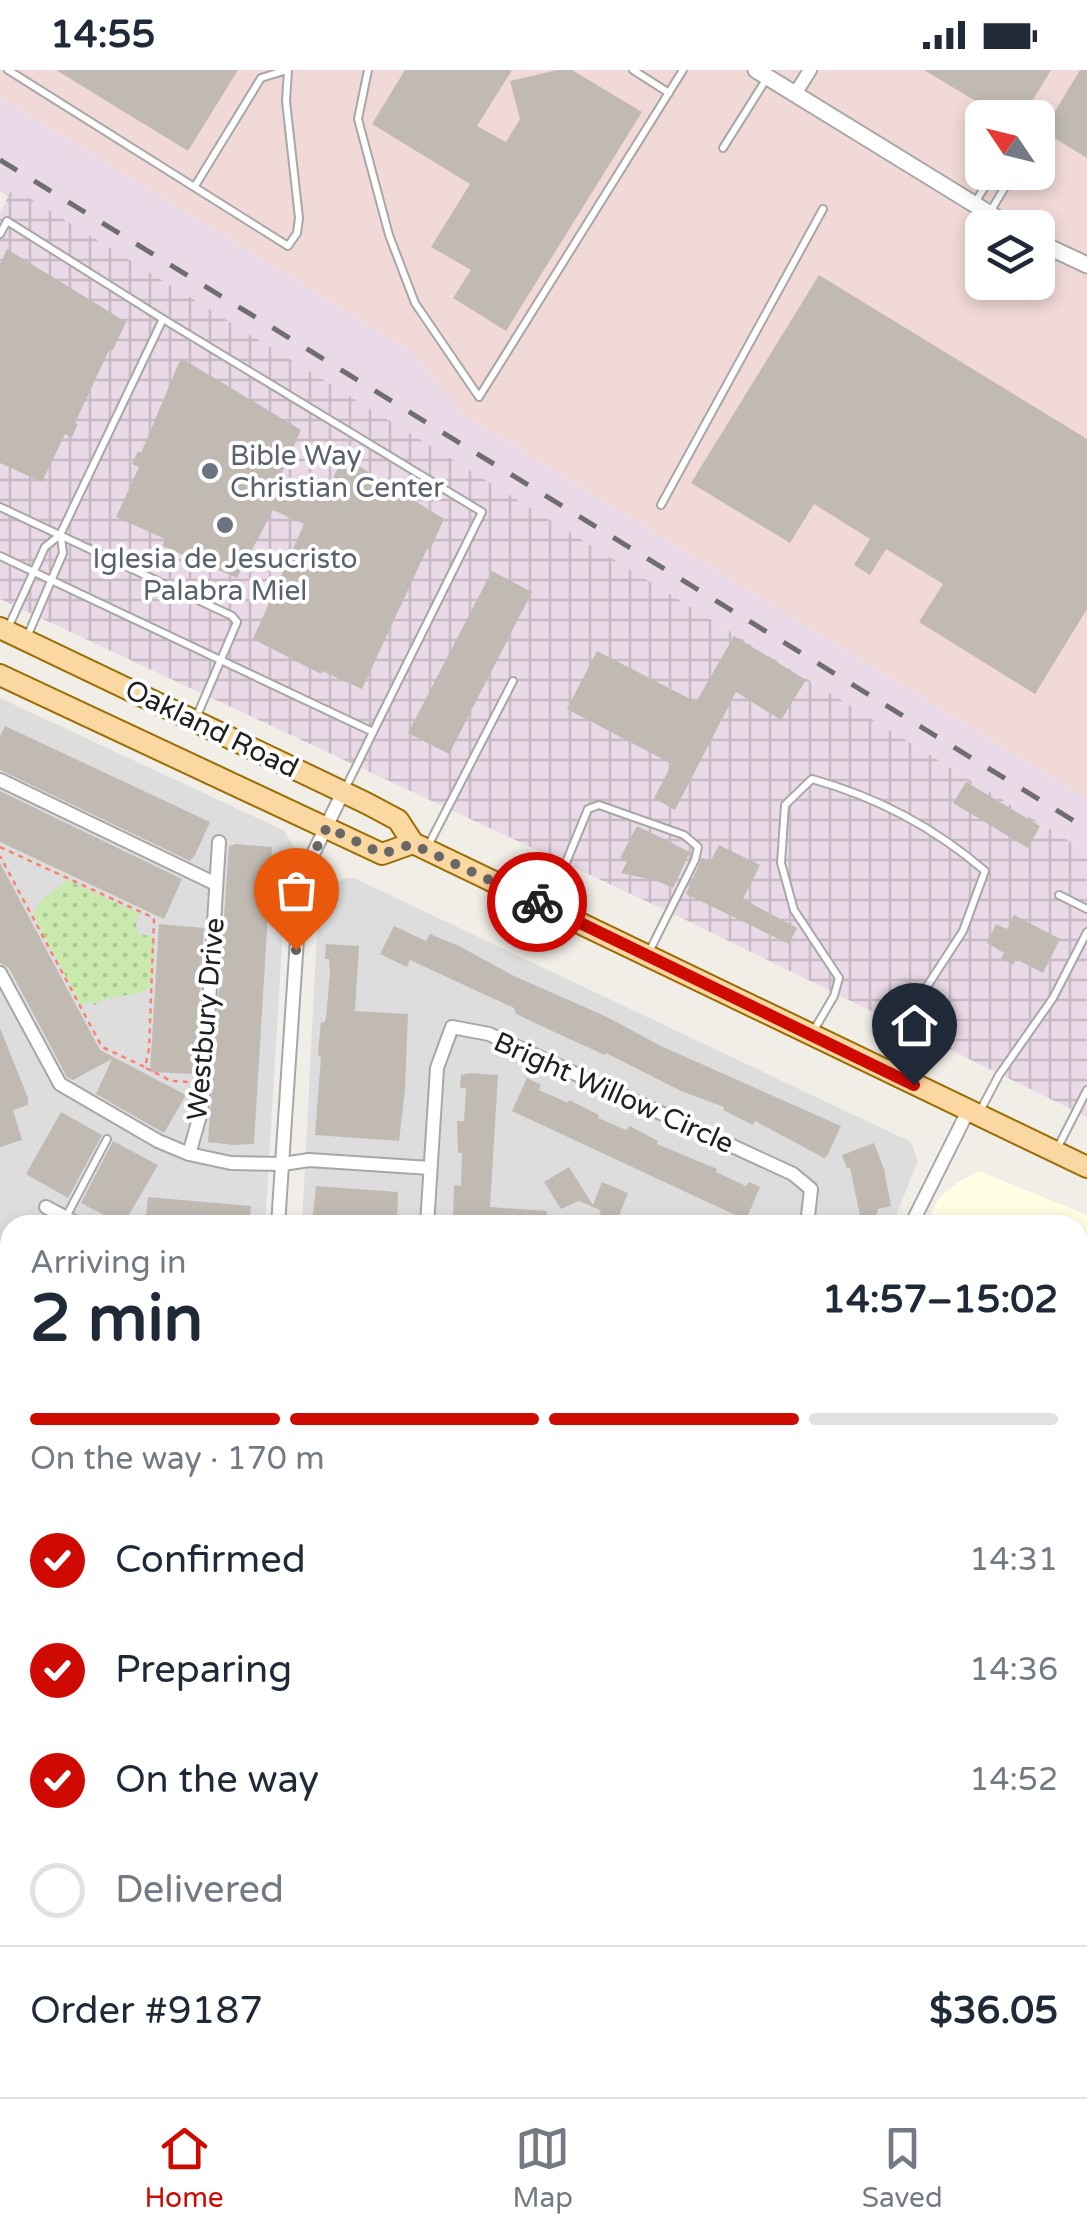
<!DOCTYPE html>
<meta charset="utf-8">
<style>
:root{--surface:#fff;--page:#f2f2f3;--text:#1f2937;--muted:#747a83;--line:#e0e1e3;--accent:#ce0a03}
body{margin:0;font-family:"Varela Round",sans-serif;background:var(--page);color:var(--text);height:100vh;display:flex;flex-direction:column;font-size:38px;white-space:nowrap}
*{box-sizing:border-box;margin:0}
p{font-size:32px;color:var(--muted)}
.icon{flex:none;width:55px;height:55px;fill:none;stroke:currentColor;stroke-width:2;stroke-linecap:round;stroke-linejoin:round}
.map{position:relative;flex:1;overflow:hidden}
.panel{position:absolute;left:0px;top:1145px;width:1088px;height:882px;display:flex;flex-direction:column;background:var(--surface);border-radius:30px 30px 0 0;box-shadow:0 5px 15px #0003}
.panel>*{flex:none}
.needle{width:65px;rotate:305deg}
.tools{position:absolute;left:965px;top:30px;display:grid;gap:20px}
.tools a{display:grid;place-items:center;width:90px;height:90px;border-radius:15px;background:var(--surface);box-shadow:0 5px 15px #0003;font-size:50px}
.pin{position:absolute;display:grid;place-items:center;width:85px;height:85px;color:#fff;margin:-102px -42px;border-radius:50% 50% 50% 0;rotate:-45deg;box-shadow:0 0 10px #0007}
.pin .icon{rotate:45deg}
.courier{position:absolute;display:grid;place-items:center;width:100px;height:100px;margin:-50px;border:8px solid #ce0a03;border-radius:50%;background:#fff;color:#222;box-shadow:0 2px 12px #0007}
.headline em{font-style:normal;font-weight:800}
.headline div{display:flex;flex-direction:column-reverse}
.headline{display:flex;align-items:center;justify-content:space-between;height:170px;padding:0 30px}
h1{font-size:65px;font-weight:800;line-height:75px}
.bar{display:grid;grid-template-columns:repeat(4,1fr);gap:15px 10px;align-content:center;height:120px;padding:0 30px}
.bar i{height:12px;border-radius:8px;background:var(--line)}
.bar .selected{background:var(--accent)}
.bar p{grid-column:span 4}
.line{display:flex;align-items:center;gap:25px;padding:0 30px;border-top:2px solid var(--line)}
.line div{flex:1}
ol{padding:0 30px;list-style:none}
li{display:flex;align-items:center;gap:30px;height:110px}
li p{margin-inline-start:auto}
li .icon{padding:10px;border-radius:50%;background:var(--accent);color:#fff;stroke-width:4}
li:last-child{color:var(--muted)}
li i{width:55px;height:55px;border:5px solid var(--line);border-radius:50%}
.status{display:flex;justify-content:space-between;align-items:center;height:70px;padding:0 50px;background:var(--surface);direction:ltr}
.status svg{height:28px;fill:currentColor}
.menu{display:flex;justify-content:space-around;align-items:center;height:140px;border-top:2px solid var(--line);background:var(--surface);font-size:28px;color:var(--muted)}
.menu a{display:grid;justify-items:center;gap:5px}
.menu .selected{color:var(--accent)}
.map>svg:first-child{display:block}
.residential{fill:#dedddd}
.commercial{fill:#f1d9d7;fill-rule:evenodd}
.industrial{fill:url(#industrial-grid)}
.education{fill:#feffe2}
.railway{fill:#ead9e6}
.grass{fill:url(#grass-dots)}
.building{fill:#c1bab3}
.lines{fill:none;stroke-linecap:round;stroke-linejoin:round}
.service-casing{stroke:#a7a7a7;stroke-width:10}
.minor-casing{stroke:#a7a7a7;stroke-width:16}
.tertiary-casing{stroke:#a7a7a7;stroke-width:19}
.primary-casing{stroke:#9a6d02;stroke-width:24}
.motorway-casing{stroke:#d92a60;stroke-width:26}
.path{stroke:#f88371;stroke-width:2.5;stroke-dasharray:5 5;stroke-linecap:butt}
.service{stroke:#fff;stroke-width:6}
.minor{stroke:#fff;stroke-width:12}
.tertiary{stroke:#fff;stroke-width:15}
.primary{stroke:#fbd7a2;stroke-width:20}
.motorway{stroke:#e6909e;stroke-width:22}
.rail{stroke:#6e6e6e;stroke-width:5;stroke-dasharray:20 20;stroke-linecap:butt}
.done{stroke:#696866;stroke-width:10;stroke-dasharray:0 18}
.route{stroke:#ce0a03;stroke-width:12}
.worship-dot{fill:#6b7280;stroke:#fff;stroke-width:4}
.labels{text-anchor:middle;stroke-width:8;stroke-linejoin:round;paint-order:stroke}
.worship-label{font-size:28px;fill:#5b616d;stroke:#fff;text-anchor:start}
.street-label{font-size:28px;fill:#202020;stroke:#fff}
</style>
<div class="status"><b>14:55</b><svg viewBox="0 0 49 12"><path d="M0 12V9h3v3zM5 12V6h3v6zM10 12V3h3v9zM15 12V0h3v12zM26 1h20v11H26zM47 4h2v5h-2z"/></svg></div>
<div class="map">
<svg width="1087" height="2027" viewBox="0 0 1087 2027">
<defs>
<pattern id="industrial-grid" width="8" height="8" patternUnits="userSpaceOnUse" patternTransform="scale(2.5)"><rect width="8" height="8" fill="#ead9e6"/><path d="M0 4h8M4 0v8" fill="none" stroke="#c8bac5"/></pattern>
<pattern id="grass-dots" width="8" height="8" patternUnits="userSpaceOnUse" patternTransform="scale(2.5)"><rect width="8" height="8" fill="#c9e9ae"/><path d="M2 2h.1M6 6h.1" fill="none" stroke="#acc895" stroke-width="1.8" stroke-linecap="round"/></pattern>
</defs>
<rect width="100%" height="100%" fill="#f1eee7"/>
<g class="residential">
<path d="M0,628L283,760L297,781L285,827L265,1155H10V1849L0,1844Z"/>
<path d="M343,808H354L911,1072L918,1091L892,1155H302L318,843L336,814Z"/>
</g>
<g class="commercial">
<path d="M0,0H1087V729L464,345L412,282L0,27ZM982,48H1038V102H982ZM982,158H1038V212H982Z"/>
<path d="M1087,1828V2027H405L384,2018H1078V1830Z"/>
</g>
<path class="industrial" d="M12,117L1087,782V1047L682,848L0,529V144Z"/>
<path class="education" d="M979,1101L1087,1145V1828L1078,1830V1155H927L938,1129L958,1112Z"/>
<path class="railway" d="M0,27L412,282L464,345L1087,729V782L13,118L8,126L0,121Z"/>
<g class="grass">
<path d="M68,810L141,844L136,849L137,863L154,867L151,918C146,919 141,923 136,924C120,927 110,925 95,935L90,932L81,935L33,845L40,831Z"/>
<path d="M1078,1163L1087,1167V1496L1078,1493Z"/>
</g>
<g class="building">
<path d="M56,0H238L188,81Z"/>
<path d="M405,0H512L477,56L506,72L520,49L510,11L557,0H572L642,42L506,261L453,228L471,200L431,177L470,114L372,54Z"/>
<path d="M924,0H1051L1022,48H1004Z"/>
<path d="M1080,0H1087V88L1043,61Z"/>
<path d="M7,179L126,252L113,280L110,278L75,353L78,354L72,367L65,364L42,412L0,393V194Z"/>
<path d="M819,205L1087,369V539L1035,624L919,552L943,514L886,479L870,505L854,495L870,469L814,434L790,473L691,413Z"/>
<path d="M181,288L301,360L281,405L325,426L343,386L444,449L430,480L427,479L362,619L322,601L321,604L253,569L304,454L273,440L237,508L162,476L165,469L116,447L139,397L132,394L138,381L141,383Z"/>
<path d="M492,501L532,522L449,684L408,663Z"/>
<path d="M734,566L806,610L781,650L736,622L675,740L654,728L672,694L567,639L597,581L696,632Z"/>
<path d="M5,656L210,752L195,785L190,791L0,700V666Z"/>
<path d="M966,712L1040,756L1028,778L953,733Z"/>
<path d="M0,721L182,809L164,849L0,772Z"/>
<path d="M637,756L690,782L673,818L657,811L621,803L627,792L620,788Z"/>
<path d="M236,774L272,777L254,1074L233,1075L208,1072L229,776Z"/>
<path d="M719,775L760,795L743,829L797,858L789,874L686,824L702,788L710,792Z"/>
<path d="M0,793L100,980L186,1025L164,1063L96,1024L112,989L73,1010L67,1007L9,898L0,893Z"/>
<path d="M1014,845L1060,869L1043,903L1016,889L1013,895L1001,888L1004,883L987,873L996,854L1007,859Z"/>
<path d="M159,854L204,858L195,1004L150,1002Z"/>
<path d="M394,856L426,871L430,864L459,876L514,906L607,947L661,976L841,1056L827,1086L824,1088L755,1051L753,1055L723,1040L724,1037L681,1021L606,983L605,985L563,966L516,944L514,938L410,890L407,897L380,884Z"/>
<path d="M326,874L359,876L355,941L408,944L405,1020L399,1071L315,1065L321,987L318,986L319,972L321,952L324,953L326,948L330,903L329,889H325Z"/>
<path d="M0,958L28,1028V1035L13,1040L22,1070L0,1077Z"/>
<path d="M470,1003L498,1005L490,1137L547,1141V1155H458V1149H453L454,1115L461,1116L462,1083H458L457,1051H464L466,1018H460L461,1005Z"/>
<path d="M527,1008L541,1015L539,1020L568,1033L569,1030L599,1045L598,1048L626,1060L630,1056L658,1071L657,1074L717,1099L716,1102L746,1116L749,1112L760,1117L746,1150L512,1041Z"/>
<path d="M61,1042L102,1065L68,1128L26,1104Z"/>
<path d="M113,1071L158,1095L123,1155L81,1133Z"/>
<path d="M874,1073L884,1099L891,1136L878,1139L873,1155H862L850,1098H847L842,1085Z"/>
<path d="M569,1097L593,1135L602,1112L628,1123L616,1153L601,1148L600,1140L579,1131L561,1139L544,1112Z"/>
<path d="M316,1116L398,1122L397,1155H312Z"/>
<path d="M148,1127L251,1136L249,1155H145Z"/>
</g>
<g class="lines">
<defs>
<g id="service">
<path d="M8,0L288,176L297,163L299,148L286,31L288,0"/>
<path d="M368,0L358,49L389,165L415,233L479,327L683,0"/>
<path d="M633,0L669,23"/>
<path d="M723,78L767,8"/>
<path d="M195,116L261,8L287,0"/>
<path d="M976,131L994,102"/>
<path d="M990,142L1014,102"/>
<path d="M0,164L7,151L163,249"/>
<path d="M661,435L823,139"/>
<path d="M0,437L232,546L237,552L196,648"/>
<path d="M0,486L373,662L346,717"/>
<path d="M7,560L45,477L60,465L163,249L482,442L373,662"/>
<path d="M27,567L63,483L61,467"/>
<path d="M429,774L513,611"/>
<path d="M1059,825L1087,839"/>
<path d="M549,834L588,739L599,735L684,765L698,777L695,790L648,884"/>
<path d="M814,960L834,926L839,908L794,840L781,793L785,735L812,709C877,727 935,758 985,801L963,861L913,938L889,998"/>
<path d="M980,1041L999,1005L1053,928L1087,862"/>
<path d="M1058,1077L1087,1020"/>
<path d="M66,1147L107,1069"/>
<path d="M0,1204L10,1207"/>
<path d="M0,1342L10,1346"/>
<path d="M0,1482L10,1486"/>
<path d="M0,1622L10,1627"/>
<path d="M0,1766L10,1770"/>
<path d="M1078,1850L1087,1849"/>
<path d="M458,2018L479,2027"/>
<path d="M620,2018L621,2027"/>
<path d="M805,2018L806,2027"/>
<path d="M990,2018L991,2027"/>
</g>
<g id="minor">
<path d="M795,24L810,0"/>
<path d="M0,710L216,814"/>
<path d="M0,903L60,1014L158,1071L189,1084L231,1093L283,1094L309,1090L430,1098"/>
<path d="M189,1084L201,1042L204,1013L219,772"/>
<path d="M46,1137L80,1155"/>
<path d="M278,1155L301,809L343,722"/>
<path d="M427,1155L437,998L452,957L489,964L793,1104L811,1119L807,1155"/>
<path d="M911,1155L968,1041"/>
</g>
<g id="tertiary">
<path d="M756,0L1013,158"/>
<path d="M1038,172L1087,195"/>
<path d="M0,1988L10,1992"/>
<path d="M66,2018L86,2027"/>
</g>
<g id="primary">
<path d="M0,558L366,733L398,750L413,773L1087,1097"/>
<path d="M0,605L382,784L413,773"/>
</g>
<g id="motorway">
<path d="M0,1887L10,1891"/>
<path d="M0,1932L10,1937"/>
<path d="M185,2018L205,2027"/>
<path d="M290,2018L311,2027"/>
</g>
</defs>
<use href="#service" class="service-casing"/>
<use href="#minor" class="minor-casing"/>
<use href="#tertiary" class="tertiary-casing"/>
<use href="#primary" class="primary-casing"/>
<use href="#motorway" class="motorway-casing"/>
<g class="path">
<path d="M0,777L154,848L149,979L145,997L102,977L0,786"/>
<path d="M146,998L171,1011L190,1012"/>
</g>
<use href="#service" class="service"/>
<use href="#minor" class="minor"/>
<use href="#tertiary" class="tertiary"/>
<use href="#primary" class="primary"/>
<use href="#motorway" class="motorway"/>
<path class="rail" d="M0,90L1087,759"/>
</g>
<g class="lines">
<path class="done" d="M296,880L301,809L327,757L382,784L412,774L537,832"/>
<path class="route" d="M537,832L914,1015"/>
</g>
<g class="worship-dot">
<circle cx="210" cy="401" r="10"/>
<circle cx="225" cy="455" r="10"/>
</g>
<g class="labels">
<g class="worship-label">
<text x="230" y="395">Bible Way<tspan x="230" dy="32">Christian Center</tspan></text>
<text x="225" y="498" text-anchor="middle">Iglesia de Jesucristo<tspan x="225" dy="32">Palabra Miel</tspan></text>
</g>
<g class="street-label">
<text transform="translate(212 658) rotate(26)" y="10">Oakland Road</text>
<text transform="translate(205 949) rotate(-85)" y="10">Westbury Drive</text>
<text transform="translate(614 1022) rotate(24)" y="10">Bright Willow Circle</text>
</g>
</g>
</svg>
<div class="tools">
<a><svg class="needle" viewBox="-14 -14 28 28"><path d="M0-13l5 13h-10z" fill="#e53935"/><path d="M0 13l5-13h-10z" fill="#747a83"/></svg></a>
<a><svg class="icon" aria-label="layers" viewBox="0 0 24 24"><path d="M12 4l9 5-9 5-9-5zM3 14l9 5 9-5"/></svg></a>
</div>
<div class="pin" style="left:296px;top:880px;background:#ea580c"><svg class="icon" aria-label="bag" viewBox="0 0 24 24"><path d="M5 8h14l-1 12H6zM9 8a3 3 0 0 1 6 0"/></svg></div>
<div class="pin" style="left:914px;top:1015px;background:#1f2937"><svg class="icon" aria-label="home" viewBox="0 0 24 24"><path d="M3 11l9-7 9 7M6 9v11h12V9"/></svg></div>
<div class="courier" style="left:537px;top:832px"><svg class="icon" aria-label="bike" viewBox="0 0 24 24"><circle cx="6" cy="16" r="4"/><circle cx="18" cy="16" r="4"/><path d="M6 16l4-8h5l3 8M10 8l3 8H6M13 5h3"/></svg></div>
<section class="panel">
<div class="headline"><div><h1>2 min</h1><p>Arriving in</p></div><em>14:57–15:02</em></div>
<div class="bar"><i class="selected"></i><i class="selected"></i><i class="selected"></i><i></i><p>On the way · 170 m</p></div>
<ol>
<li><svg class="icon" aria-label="check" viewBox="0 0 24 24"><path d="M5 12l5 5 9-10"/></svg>Confirmed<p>14:31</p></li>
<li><svg class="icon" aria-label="check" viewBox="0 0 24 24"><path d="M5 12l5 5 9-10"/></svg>Preparing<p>14:36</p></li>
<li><svg class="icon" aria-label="check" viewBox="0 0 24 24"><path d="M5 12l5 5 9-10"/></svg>On the way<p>14:52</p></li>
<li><i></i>Delivered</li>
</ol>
<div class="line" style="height:130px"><div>Order #9187</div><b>$36.05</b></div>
</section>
</div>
<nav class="menu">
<a class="selected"><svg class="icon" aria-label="home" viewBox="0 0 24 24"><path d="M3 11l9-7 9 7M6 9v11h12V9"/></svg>Home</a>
<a><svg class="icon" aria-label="map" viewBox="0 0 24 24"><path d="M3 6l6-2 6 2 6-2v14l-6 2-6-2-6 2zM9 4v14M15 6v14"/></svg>Map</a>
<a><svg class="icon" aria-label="saved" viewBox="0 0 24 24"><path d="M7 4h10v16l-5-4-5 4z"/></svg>Saved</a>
</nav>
